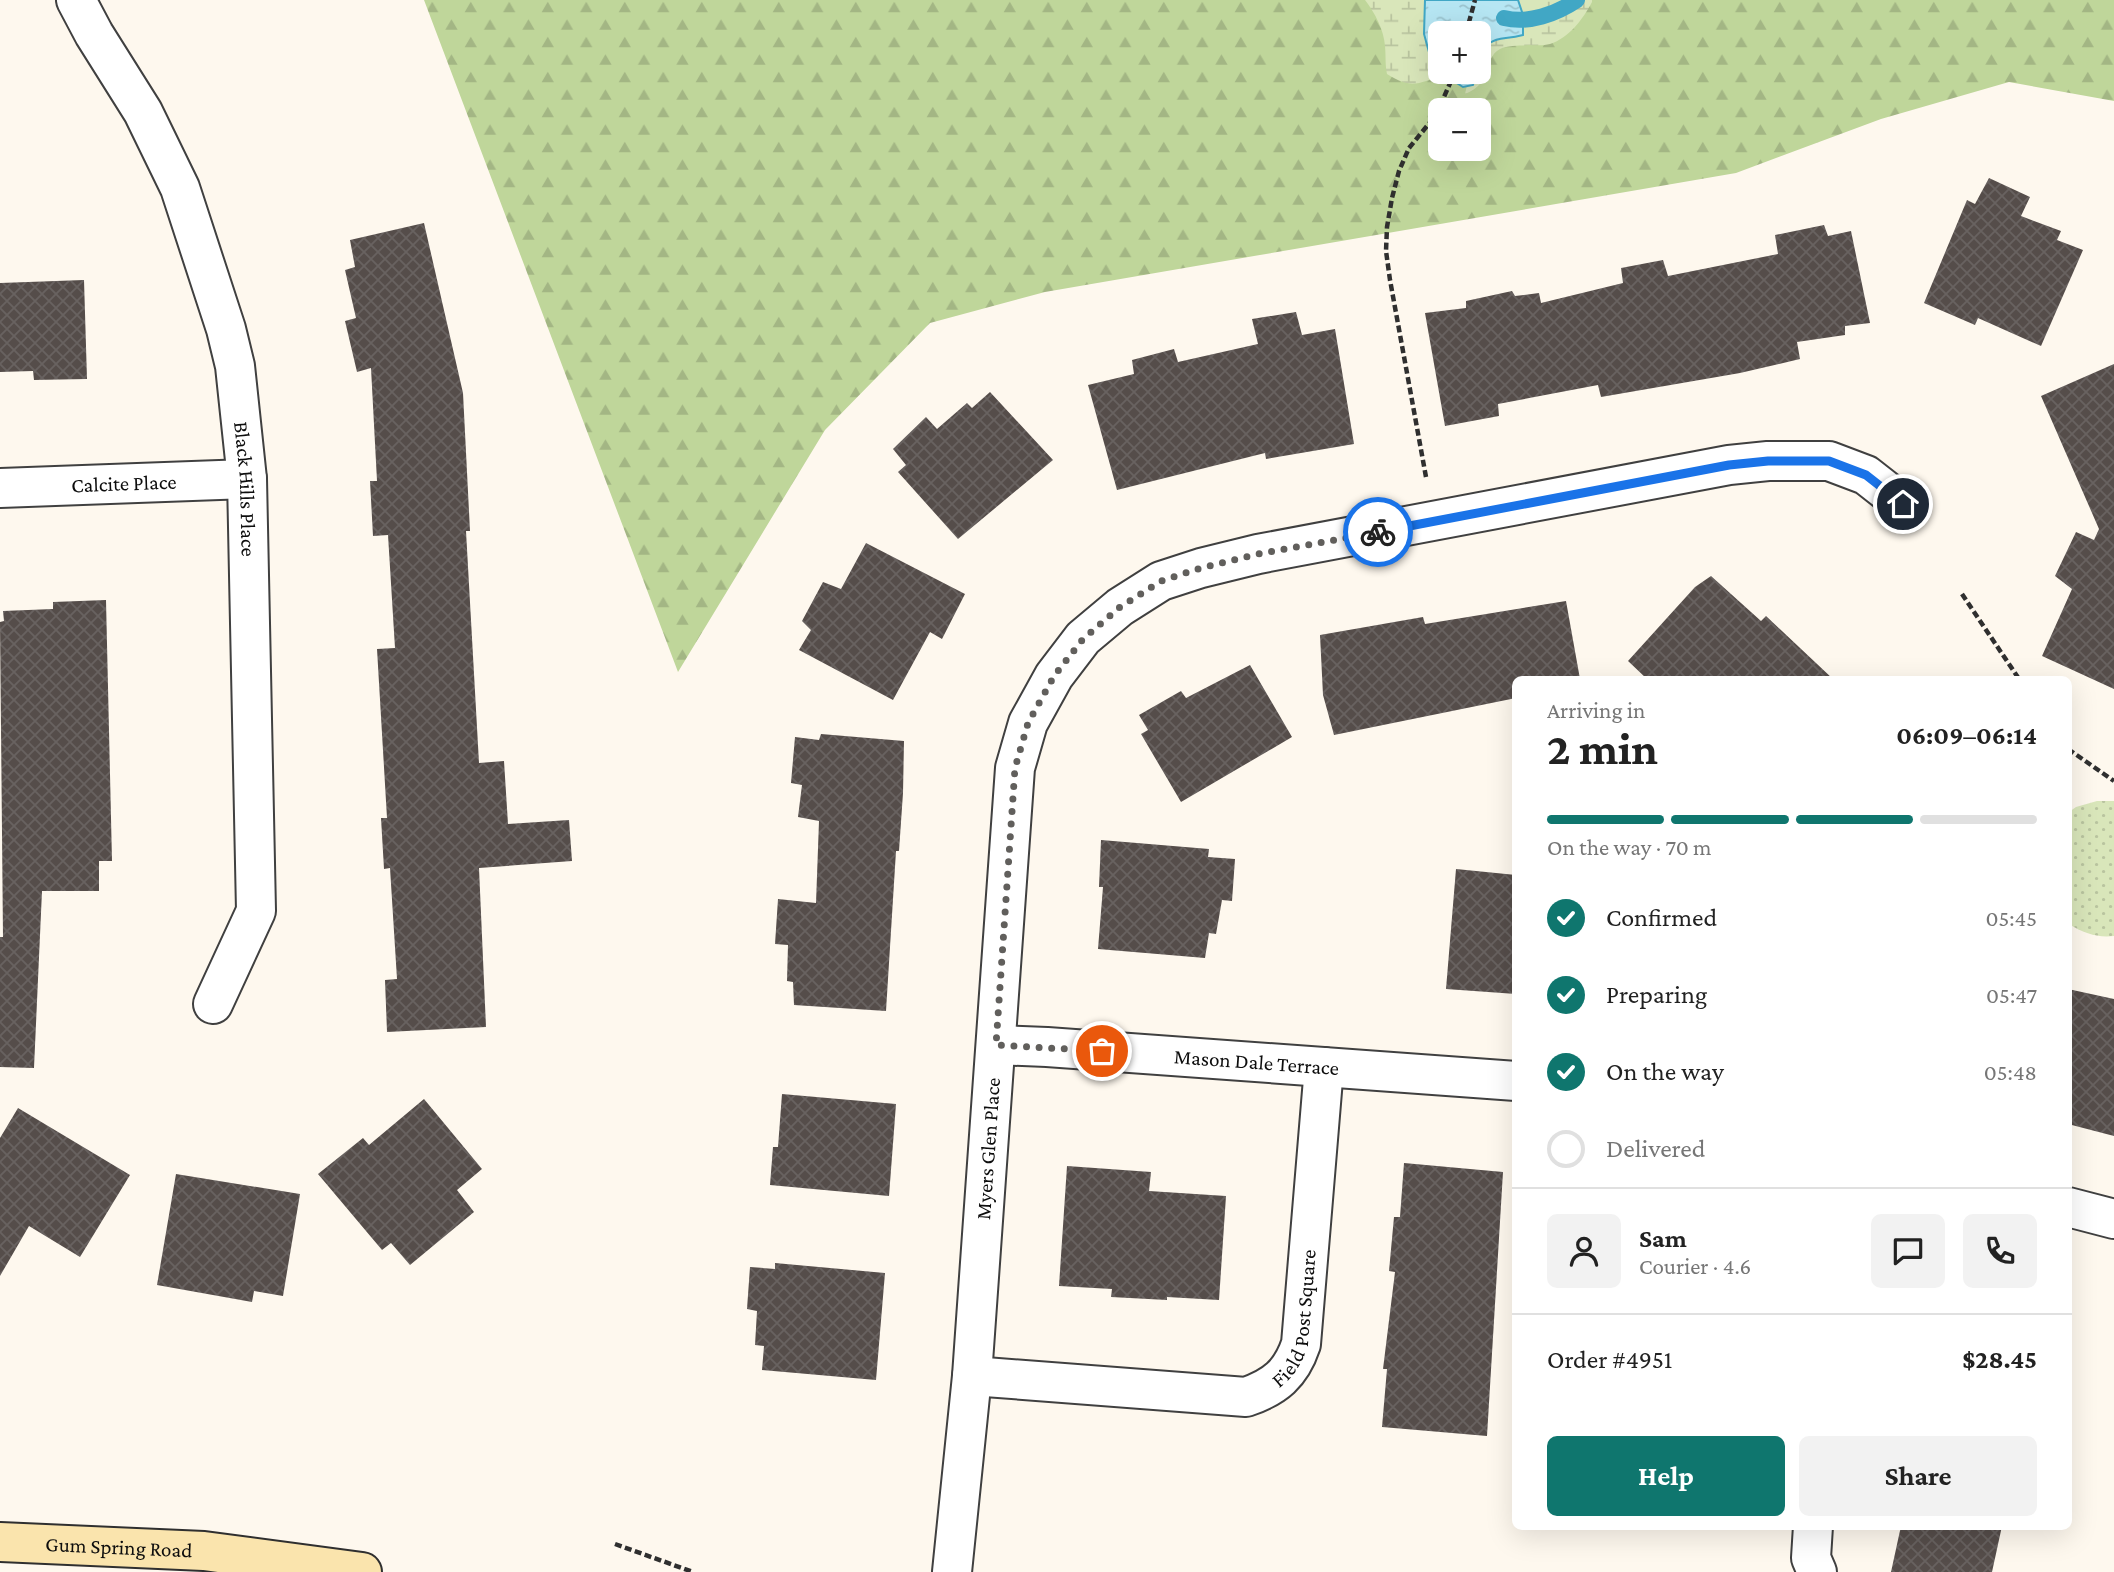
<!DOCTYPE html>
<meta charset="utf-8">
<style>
:root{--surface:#fff;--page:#f2f2f2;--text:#222;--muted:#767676;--line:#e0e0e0;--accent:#0f766e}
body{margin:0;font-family:"Crimson Pro",serif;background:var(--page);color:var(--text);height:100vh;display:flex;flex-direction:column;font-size:26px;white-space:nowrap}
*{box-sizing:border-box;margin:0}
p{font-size:23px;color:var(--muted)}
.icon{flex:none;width:38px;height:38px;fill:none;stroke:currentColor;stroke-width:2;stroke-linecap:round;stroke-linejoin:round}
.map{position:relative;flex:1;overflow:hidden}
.panel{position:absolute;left:1512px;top:676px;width:560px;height:854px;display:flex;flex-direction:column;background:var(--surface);border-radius:10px;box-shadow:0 7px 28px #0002}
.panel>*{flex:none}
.fabs{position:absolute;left:1428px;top:21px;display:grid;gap:14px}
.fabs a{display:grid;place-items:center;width:63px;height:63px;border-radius:10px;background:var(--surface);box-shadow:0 7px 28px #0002;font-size:35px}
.pin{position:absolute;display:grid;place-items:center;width:60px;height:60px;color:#fff;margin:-30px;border:4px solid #fff;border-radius:50%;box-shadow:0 2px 7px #0007}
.courier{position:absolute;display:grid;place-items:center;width:70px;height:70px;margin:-35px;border:5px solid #1a73e8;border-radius:50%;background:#fff;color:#222;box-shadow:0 2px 9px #0007}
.overview em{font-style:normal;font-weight:700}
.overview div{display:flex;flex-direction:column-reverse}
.overview{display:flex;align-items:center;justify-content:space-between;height:119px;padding:0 35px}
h1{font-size:46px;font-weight:700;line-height:52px}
.bar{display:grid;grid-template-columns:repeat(4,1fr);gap:10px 7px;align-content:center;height:84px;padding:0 35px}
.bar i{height:9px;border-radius:5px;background:var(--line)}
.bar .current{background:var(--accent)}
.bar p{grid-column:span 4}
.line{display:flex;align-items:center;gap:18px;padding:0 35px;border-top:2px solid var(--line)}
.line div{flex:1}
.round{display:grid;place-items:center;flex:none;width:74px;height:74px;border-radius:10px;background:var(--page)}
ol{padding:0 35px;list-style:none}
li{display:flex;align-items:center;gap:21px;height:77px}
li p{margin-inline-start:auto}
li .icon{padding:7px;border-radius:50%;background:var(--accent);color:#fff;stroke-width:4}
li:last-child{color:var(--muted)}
li i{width:38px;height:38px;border:4px solid var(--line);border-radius:50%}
.button{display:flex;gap:14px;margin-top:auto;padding:14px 35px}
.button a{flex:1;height:80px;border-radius:10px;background:var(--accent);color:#fff;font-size:28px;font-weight:700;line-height:80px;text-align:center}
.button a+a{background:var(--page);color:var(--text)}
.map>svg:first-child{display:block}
.forest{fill:url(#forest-firs);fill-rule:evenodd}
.wetland{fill:url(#wetland-marsh)}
.park{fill:url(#park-dots)}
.water{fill:url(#water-ripples);stroke:#41a7c5;stroke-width:2}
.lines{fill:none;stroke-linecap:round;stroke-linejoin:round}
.stream{stroke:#41a7c5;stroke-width:16}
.building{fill:url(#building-cross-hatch)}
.street-casing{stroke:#404040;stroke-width:42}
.secondary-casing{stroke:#2f2f2f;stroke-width:42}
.path{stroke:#2f2f2f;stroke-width:4.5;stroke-dasharray:7 3.5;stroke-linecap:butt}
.street{stroke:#fff;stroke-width:38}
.secondary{stroke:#fae4ad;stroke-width:38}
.done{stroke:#615f5c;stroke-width:7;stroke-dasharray:0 12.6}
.route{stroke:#1a73e8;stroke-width:9}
.labels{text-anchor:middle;stroke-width:7;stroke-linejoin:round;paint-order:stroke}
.street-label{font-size:21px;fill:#0d0d0d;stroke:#fff}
</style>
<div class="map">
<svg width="2114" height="1572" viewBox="0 0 2114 1572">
<defs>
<pattern id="forest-firs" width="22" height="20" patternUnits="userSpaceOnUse" patternTransform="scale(1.75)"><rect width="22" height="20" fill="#bfd69a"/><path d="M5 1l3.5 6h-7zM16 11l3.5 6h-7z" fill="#a3b684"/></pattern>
<pattern id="wetland-marsh" width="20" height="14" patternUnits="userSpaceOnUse" patternTransform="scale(1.75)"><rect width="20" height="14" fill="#d9e6ba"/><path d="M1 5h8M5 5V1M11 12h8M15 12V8" fill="none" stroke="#b9c49f"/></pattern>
<pattern id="park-dots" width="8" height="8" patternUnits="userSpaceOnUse" patternTransform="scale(1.75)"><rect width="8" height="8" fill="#d9e6ba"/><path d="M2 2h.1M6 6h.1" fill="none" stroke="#b9c49f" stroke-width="1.8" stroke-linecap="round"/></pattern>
<pattern id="water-ripples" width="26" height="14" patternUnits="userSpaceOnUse" patternTransform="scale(1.75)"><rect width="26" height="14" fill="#b6e6f3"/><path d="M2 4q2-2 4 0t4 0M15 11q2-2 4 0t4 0" fill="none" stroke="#9bc4cf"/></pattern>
<pattern id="building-cross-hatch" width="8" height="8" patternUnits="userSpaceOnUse" patternTransform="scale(1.75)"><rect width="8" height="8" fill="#554d4a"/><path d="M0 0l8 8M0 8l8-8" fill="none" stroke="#686260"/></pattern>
</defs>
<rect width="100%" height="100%" fill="#fef8ee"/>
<path class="forest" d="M424,0H2114V101L2009,82L1881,119L1736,173L1045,292L930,323L825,430L678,672ZM1440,33H1479V72H1440ZM1440,110H1479V149H1440Z"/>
<g class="wetland">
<path d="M1365,0H1456L1440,33V72L1444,75C1418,83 1413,90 1387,74C1385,64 1386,57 1385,46C1384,30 1375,13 1365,0Z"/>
<path d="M1488,0H1592V2C1583,19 1569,38 1550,44C1543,46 1534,45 1528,45C1519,46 1508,45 1500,49C1482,59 1494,83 1465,94L1470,72H1479V36Z"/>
</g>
<path class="park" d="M2097,801H2114V936C2097,938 2083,933 2069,924V812L2076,807Z"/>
<path class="water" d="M1425,0H1518L1523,15V35C1497,42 1490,32 1479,63V33H1440V72H1476L1473,85L1463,87L1444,75L1435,74L1424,34Z"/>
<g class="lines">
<path class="stream" d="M1504,18C1529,24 1556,14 1577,0"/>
</g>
<g class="building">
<path d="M1989,178L2030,197L2021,216L2061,231L2057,240L2083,250L2041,346L1978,318L1975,325L1924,303L1967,200L1975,204Z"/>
<path d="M424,223L463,393L470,531H466L479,763L504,761L508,824L569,820L572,861L479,868L486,1027L387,1032L385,980L397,979L390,868L384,869L381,818H387L377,649L395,648L388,535L373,536L370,481H377L371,368L357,372L345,321L356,318L345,270L355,267L350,240Z"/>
<path d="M1824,225L1828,236L1851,231L1870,323L1845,326V335L1797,342L1800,359L1740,373L1601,397L1598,385L1498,404L1499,416L1445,426L1425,313L1466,308V301L1512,291L1515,296L1539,293L1541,303L1623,283L1621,268L1663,260L1668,276L1778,254L1775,235Z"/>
<path d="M84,280L87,379L34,380L33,371L0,372V283Z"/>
<path d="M1296,312L1302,335L1335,329L1354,444L1266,459L1265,453L1117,490L1088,385L1134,374L1132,360L1174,349L1178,362L1258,344L1252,319Z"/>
<path d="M2114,364V689L2042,656L2072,589L2055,576L2076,532L2094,540L2099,529L2041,396Z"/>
<path d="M990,392L1053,460L958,539L898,472L906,465L893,449L926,417L937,429L967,403L972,408Z"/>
<path d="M866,543L965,594L942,639L930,632L893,700L799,650L811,630L802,621L823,582L841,589Z"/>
<path d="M1711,576L1761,621L1766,616L1833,679H1647L1628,661L1695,587Z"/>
<path d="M106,600L112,861H99V891H42L34,1068L0,1067V937H3L0,622L4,621L3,611L53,609V602Z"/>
<path d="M1566,601L1580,679H1516V698L1334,735L1323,695L1320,635L1423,617L1425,624Z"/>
<path d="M1250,665L1292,737L1181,802L1141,734L1148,730L1139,715L1181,691L1186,698Z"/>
<path d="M821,734L904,741L903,793L899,851H896L886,1011L794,1005L793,982L787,981L788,945L775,944L778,899L816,903L819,821L798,817L802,785L791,783L795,737L819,740Z"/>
<path d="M1101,840L1209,849L1208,857L1235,859L1232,901L1222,900L1216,934L1209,933L1205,958L1098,949L1103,887H1099Z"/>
<path d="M1456,869L1516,875V994L1446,989Z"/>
<path d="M2068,989L2114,999V1136L2068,1124Z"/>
<path d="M782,1094L896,1104L889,1196L770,1185L773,1147H778Z"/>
<path d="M424,1099L482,1169L457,1190L474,1212L410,1265L391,1243L382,1250L318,1174L363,1138L369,1145Z"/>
<path d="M18,1108L130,1175L80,1257L29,1226L0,1276V1138Z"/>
<path d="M1404,1163L1503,1172L1487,1436L1382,1427L1387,1369H1383L1395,1272L1389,1271L1394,1217H1400Z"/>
<path d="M1067,1166L1151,1172L1149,1191L1226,1196L1219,1300L1167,1297V1300L1111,1297L1112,1289L1059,1286Z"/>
<path d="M176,1174L300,1194L283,1296L254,1291L252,1302L157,1285Z"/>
<path d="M775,1263L885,1273L876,1380L762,1370L764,1346L755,1345L757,1311L747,1309L750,1267L775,1269Z"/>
<path d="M1901,1526H2002L1992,1572H1891Z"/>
</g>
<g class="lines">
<defs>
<g id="street">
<path id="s1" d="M76,0L94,34L143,112L180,188L226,329L235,366L247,479L256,911L213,1004"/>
<path id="s2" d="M0,488L247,479"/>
<path id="s3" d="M996,1045L1047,1047L1516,1081"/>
<path d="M2068,1207L2114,1219"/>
<path id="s4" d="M972,1376L1246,1397C1275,1387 1291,1374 1301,1344L1324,1067"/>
<path d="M1813,1526L1811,1558L1817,1572"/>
<path id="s5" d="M952,1572L972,1376L1015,768L1028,723L1054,676L1083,638L1120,607L1161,581L1201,568L1258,554L1729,465L1768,461H1829L1866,475L1903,504"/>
</g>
<g id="secondary">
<path id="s6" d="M0,1542L204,1551L362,1572"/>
</g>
</defs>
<use href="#street" class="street-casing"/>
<use href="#secondary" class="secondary-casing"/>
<g class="path">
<path d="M1466,33L1475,0"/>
<path d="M1426,477L1390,280L1386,251L1387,227L1392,198L1399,171L1409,148L1436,115L1455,72"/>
<path d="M1962,594L2019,679"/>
<path d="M2068,749L2114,781"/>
<path d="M615,1544L693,1572"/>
</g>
<use href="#street" class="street"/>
<use href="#secondary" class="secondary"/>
</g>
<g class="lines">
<path class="done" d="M1102,1051L996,1045L1015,768L1028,723L1054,676L1083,639L1120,607L1161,581L1201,568L1258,554L1378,532"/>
<path class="route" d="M1378,532L1729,465L1768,461H1829L1866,475L1903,504"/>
</g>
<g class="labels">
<g class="street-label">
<text dy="7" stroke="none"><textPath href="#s2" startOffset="124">Calcite Place</textPath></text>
<text dy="7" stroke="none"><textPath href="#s1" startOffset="525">Black Hills Place</textPath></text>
<text dy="7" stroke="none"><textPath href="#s3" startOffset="261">Mason Dale Terrace</textPath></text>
<text dy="7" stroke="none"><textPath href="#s5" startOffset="425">Myers Glen Place</textPath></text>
<text dy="7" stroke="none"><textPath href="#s4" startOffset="378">Field Post Square</textPath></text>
<text dy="7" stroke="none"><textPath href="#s6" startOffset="119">Gum Spring Road</textPath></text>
</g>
</g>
</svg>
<div class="fabs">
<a>+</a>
<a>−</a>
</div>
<div class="pin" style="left:1102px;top:1051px;background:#ea580c"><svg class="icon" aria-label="bag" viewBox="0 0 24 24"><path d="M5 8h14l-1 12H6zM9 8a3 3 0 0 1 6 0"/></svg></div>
<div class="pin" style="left:1903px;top:504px;background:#1f2937"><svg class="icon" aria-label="home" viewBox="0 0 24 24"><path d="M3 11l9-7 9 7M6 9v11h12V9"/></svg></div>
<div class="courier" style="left:1378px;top:532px"><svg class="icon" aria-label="bike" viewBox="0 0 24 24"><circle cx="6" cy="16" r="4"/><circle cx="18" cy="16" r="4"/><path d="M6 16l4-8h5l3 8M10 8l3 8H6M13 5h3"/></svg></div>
<section class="panel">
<div class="overview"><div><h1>2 min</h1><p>Arriving in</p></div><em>06:09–06:14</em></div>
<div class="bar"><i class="current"></i><i class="current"></i><i class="current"></i><i></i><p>On the way · 70 m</p></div>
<ol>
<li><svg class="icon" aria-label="check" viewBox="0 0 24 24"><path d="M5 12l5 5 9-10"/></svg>Confirmed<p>05:45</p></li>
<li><svg class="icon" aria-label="check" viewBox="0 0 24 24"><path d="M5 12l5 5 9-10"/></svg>Preparing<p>05:47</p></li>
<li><svg class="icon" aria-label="check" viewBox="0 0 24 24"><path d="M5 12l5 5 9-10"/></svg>On the way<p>05:48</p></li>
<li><i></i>Delivered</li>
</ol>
<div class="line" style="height:126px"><a class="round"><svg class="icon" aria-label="person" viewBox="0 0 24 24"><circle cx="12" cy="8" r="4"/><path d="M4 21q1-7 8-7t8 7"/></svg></a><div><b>Sam</b><p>Courier · 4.6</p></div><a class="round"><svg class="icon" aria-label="chat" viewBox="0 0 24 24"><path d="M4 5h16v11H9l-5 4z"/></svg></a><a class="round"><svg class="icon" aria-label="phone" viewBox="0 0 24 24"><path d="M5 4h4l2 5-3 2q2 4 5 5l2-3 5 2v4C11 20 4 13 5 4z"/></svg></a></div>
<div class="line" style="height:91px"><div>Order #4951</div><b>$28.45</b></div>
<div class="button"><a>Help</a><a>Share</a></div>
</section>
</div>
